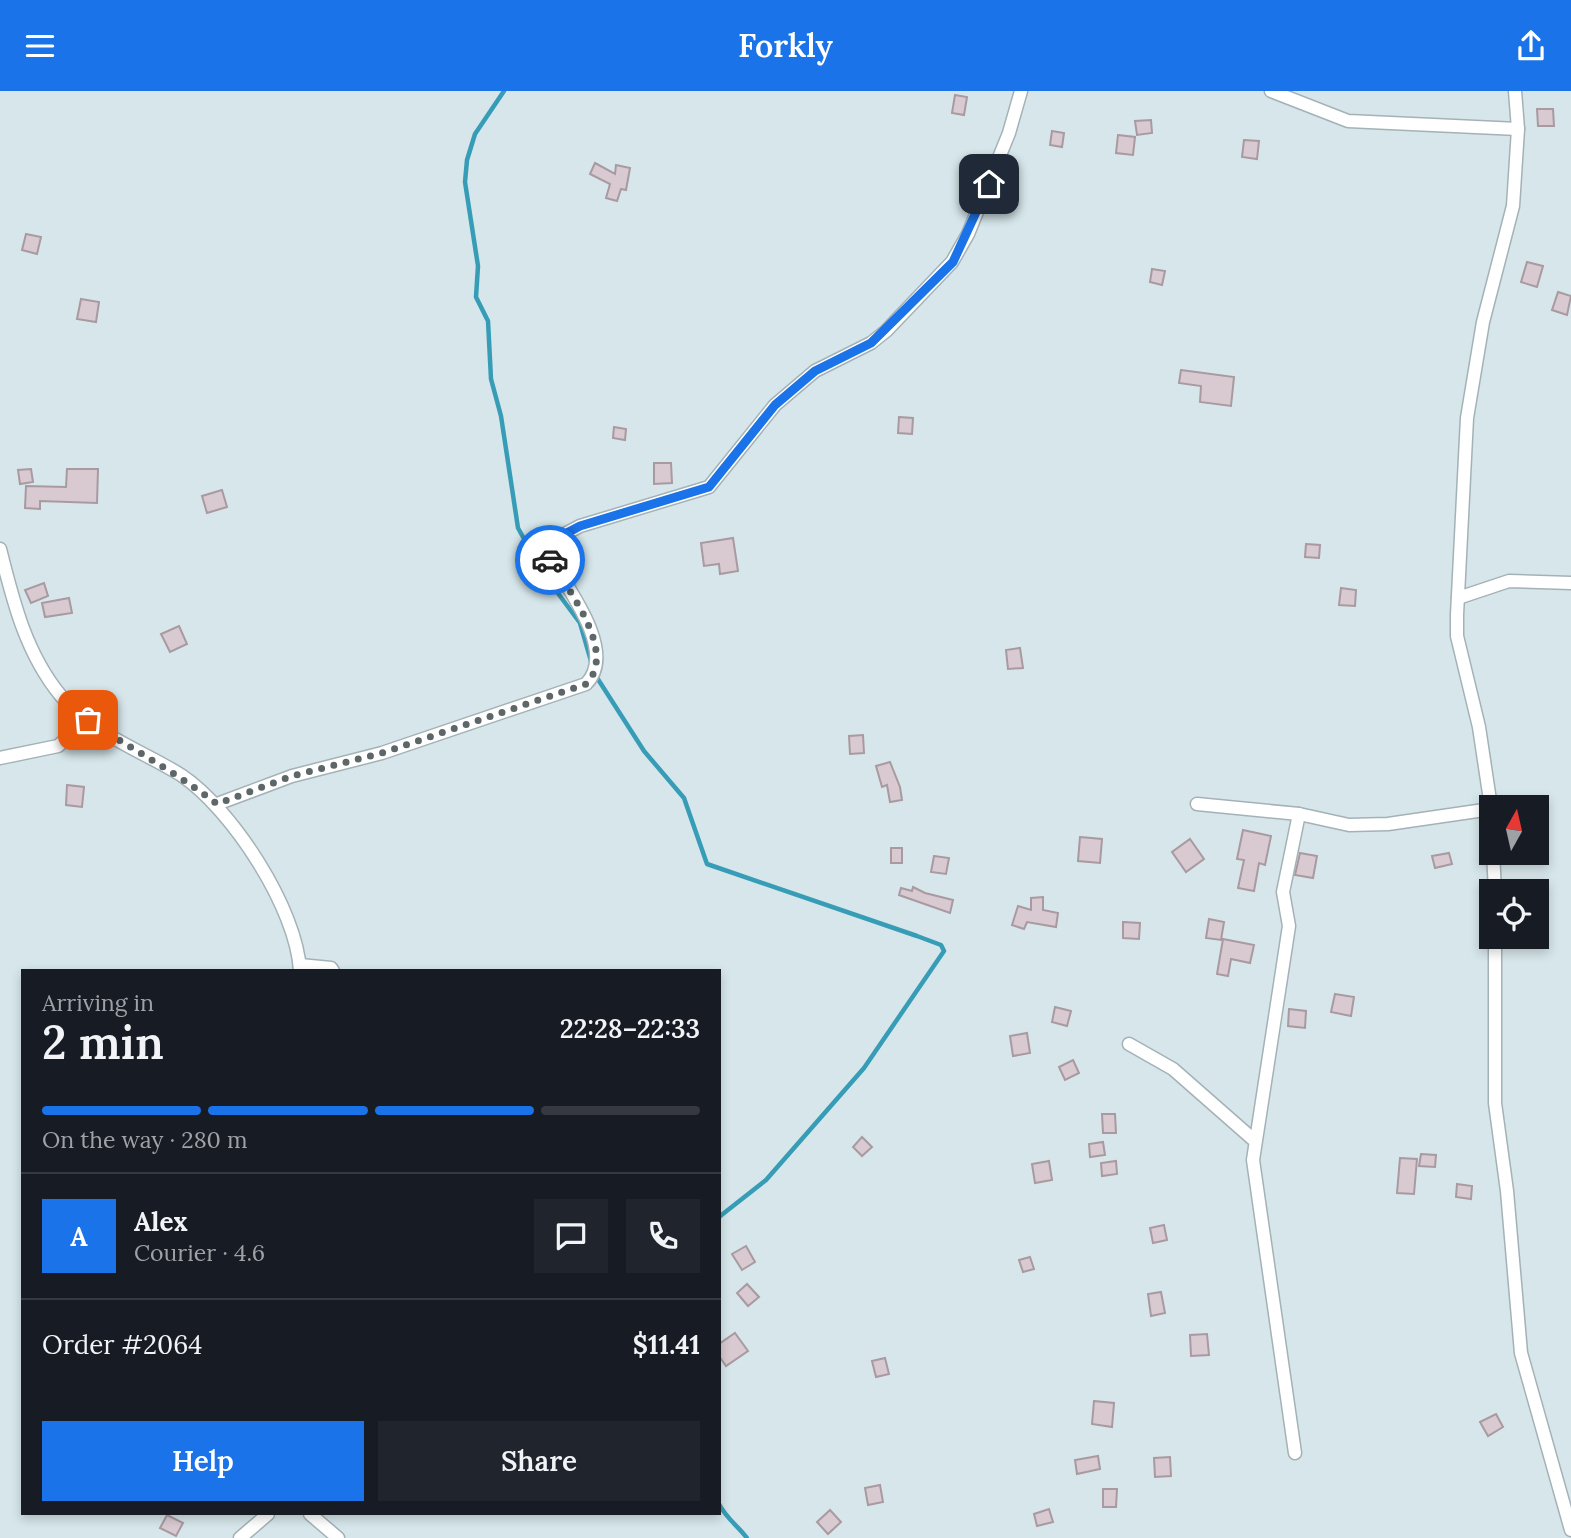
<!DOCTYPE html>
<meta charset="utf-8">
<style>
:root{--surface:#171b24;--page:#20242c;--text:#f1f3f6;--muted:#9ea1a6;--line:#363941;--accent:#1a73e8}
body{margin:0;font-family:Lora,serif;background:var(--page);color:var(--text);height:100vh;display:flex;flex-direction:column;font-size:26px;white-space:nowrap}
*{box-sizing:border-box;margin:0}
p{font-size:23px;color:var(--muted)}
.icon{flex:none;width:38px;height:38px;fill:none;stroke:currentColor;stroke-width:2;stroke-linecap:round;stroke-linejoin:round}
.map{position:relative;flex:1;overflow:hidden}
.sheet{position:absolute;left:21px;top:878px;width:700px;height:546px;display:flex;flex-direction:column;background:var(--surface);border-radius:0px;box-shadow:0 4px 10px #0003}
.sheet>*{flex:none}
.needle{width:46px;rotate:8deg}
.tools{position:absolute;left:1479px;top:704px;display:grid;gap:14px}
.tools a{display:grid;place-items:center;width:70px;height:70px;border-radius:0px;background:var(--surface);box-shadow:0 4px 10px #0003;font-size:35px}
.pin{position:absolute;display:grid;place-items:center;width:60px;height:60px;color:#fff;margin:-30px;border-radius:14px;box-shadow:0 4px 10px #0006}
.courier{position:absolute;display:grid;place-items:center;width:70px;height:70px;margin:-35px;border:5px solid #1a73e8;border-radius:50%;background:#fff;color:#222;box-shadow:0 2px 9px #0007}
.summary em{font-style:normal;font-weight:600}
.summary div{display:flex;flex-direction:column-reverse}
.summary{display:flex;align-items:center;justify-content:space-between;height:119px;padding:0 21px}
h1{font-size:46px;font-weight:600;line-height:52px}
.bar{display:grid;grid-template-columns:repeat(4,1fr);gap:10px 7px;align-content:center;height:84px;padding:0 21px}
.bar i{height:9px;border-radius:5px;background:var(--line)}
.bar .on{background:var(--accent)}
.bar p{grid-column:span 4}
.line{display:flex;align-items:center;gap:18px;padding:0 21px;border-top:2px solid var(--line)}
.line div{flex:1}
.round{display:grid;place-items:center;flex:none;width:74px;height:74px;border-radius:0px;background:var(--page)}
.cta{display:flex;gap:14px;margin-top:auto;padding:14px 21px}
.cta a{flex:1;height:80px;border-radius:0px;background:var(--accent);color:#fff;font-size:28px;font-weight:600;line-height:80px;text-align:center}
.cta a+a{background:var(--page);color:var(--text)}
header{display:flex;justify-content:space-between;align-items:center;height:91px;padding:0 21px;background:var(--accent);color:#fff;font-size:32px;font-weight:600}
.map>svg:first-child{display:block}
.lines{fill:none;stroke-linecap:round;stroke-linejoin:round}
.stream{stroke:#379db7;stroke-width:4.5}
.building{fill:#d8cad0;stroke:#a89aa0;stroke-width:2}
.street-casing{stroke:#a4b2b7;stroke-width:15}
.street{stroke:#fff;stroke-width:12}
.done{stroke:#5d6769;stroke-width:7;stroke-dasharray:0 12.6}
.route{stroke:#1a73e8;stroke-width:9}
</style>
<header><svg class="icon" aria-label="menu" viewBox="0 0 24 24"><path d="M4 6h16M4 12h16M4 18h16"/></svg>Forkly<svg class="icon" aria-label="share" viewBox="0 0 24 24"><path d="M12 15V3M7 8l5-5 5 5M5 13v7h14v-7"/></svg></header>
<div class="map">
<svg width="1571" height="1447" viewBox="0 0 1571 1447">
<rect width="100%" height="100%" fill="#d6e6ea"/>
<g class="lines">
<g class="stream">
<path d="M504,0L475,43L467,69L465,91L478,175L476,206L488,230L491,288L501,325L518,437L543,482L580,532L591,570"/>
<path d="M594,582L644,660L684,707L707,773L917,845L941,854L944,860L864,977L766,1089L719,1126"/>
<path d="M719,1413C726,1427 737,1434 747,1447"/>
</g>
</g>
<g class="building">
<path d="M955,4L967,6L964,24L952,22Z"/>
<path d="M1537,18H1553L1554,35H1538Z"/>
<path d="M1151,29L1152,42L1137,44L1135,30Z"/>
<path d="M1052,40L1064,42L1062,56L1050,54Z"/>
<path d="M1118,44L1135,46L1133,64L1116,62Z"/>
<path d="M1244,49L1259,50L1257,68L1242,66Z"/>
<path d="M595,72L615,83L616,74L630,77L626,99L621,98L617,110L606,107L610,93L590,83Z"/>
<path d="M26,143L41,146L37,163L22,159Z"/>
<path d="M1527,171L1543,175L1537,196L1521,191Z"/>
<path d="M1152,178L1165,180L1162,194L1150,191Z"/>
<path d="M1558,201L1571,205L1567,224L1552,219Z"/>
<path d="M81,208L99,211L96,231L77,228Z"/>
<path d="M1181,279L1234,286L1231,315L1200,311L1201,295L1179,292Z"/>
<path d="M899,326L913,327L912,343L898,342Z"/>
<path d="M614,336L626,338L625,349L613,347Z"/>
<path d="M654,372H671L672,392L654,393Z"/>
<path d="M31,378L33,391L20,393L18,379Z"/>
<path d="M67,378H98L97,412L40,410V418L25,417L26,395L66,396Z"/>
<path d="M222,399L227,416L207,422L202,405Z"/>
<path d="M733,447L738,480L720,483L719,473L704,475L701,452Z"/>
<path d="M1306,453L1320,454L1319,467L1305,466Z"/>
<path d="M44,492L48,505L31,512L25,499Z"/>
<path d="M1341,497L1356,499L1355,515L1339,514Z"/>
<path d="M69,507L72,522L45,526L42,512Z"/>
<path d="M179,535L187,553L170,561L161,543Z"/>
<path d="M1020,557L1023,577L1008,578L1006,559Z"/>
<path d="M863,644L864,662L850,663L849,645Z"/>
<path d="M890,671L900,696L902,709L890,711L887,694L882,696L876,675Z"/>
<path d="M67,694L84,696L82,716L66,714Z"/>
<path d="M1243,739L1271,745L1265,774L1259,772L1254,800L1238,797L1244,769L1237,768Z"/>
<path d="M1080,746L1102,748L1100,772L1078,770Z"/>
<path d="M1190,748L1204,768L1186,781L1172,761Z"/>
<rect x="891" y="757" width="11" height="15"/>
<path d="M1300,762L1317,765L1313,787L1295,784Z"/>
<path d="M1449,762L1452,773L1435,777L1432,765Z"/>
<path d="M934,765L949,767L946,783L931,781Z"/>
<path d="M913,796L925,802L953,809L950,822L899,804L901,797L912,800Z"/>
<path d="M1043,806V819L1058,822L1056,836L1027,831L1024,838L1012,834L1018,815L1031,819V807Z"/>
<path d="M1209,828L1224,831L1221,849L1206,847Z"/>
<path d="M1123,831L1140,832L1139,848L1123,847Z"/>
<path d="M1223,848L1254,854L1250,872L1231,868L1228,885L1217,883Z"/>
<path d="M1335,903L1354,906L1351,925L1331,921Z"/>
<path d="M1055,916L1071,920L1067,935L1052,931Z"/>
<path d="M1289,918L1306,920L1305,937L1288,935Z"/>
<path d="M1027,942L1030,962L1013,965L1010,945Z"/>
<path d="M1073,969L1079,982L1065,989L1059,976Z"/>
<path d="M1102,1023H1115L1116,1042H1103Z"/>
<path d="M862,1046L872,1056L862,1065L853,1056Z"/>
<path d="M1103,1051L1105,1064L1090,1066L1089,1053Z"/>
<path d="M1421,1063L1436,1064L1435,1076L1419,1075Z"/>
<path d="M1400,1067L1417,1068L1414,1103L1397,1102Z"/>
<path d="M1049,1070L1052,1089L1035,1092L1032,1073Z"/>
<path d="M1116,1070L1117,1083L1102,1085L1101,1072Z"/>
<path d="M1457,1093L1472,1095L1471,1108L1456,1106Z"/>
<path d="M1164,1134L1167,1149L1153,1152L1150,1137Z"/>
<path d="M746,1155L755,1171L742,1179L732,1163Z"/>
<path d="M1030,1166L1034,1178L1023,1181L1019,1169Z"/>
<path d="M747,1193L759,1206L748,1215L737,1202Z"/>
<path d="M1161,1201L1165,1222L1151,1225L1148,1203Z"/>
<path d="M735,1242L748,1260L726,1275L719,1265V1253Z"/>
<path d="M1207,1243L1209,1264L1191,1265L1190,1244Z"/>
<path d="M885,1267L889,1283L876,1286L872,1270Z"/>
<path d="M1094,1310L1114,1312L1112,1336L1092,1333Z"/>
<path d="M1496,1323L1503,1336L1488,1345L1480,1331Z"/>
<path d="M1098,1365L1100,1378L1077,1383L1075,1369Z"/>
<path d="M1170,1366L1171,1385L1155,1386L1154,1367Z"/>
<path d="M880,1394L883,1411L868,1414L865,1397Z"/>
<path d="M1103,1398H1117L1116,1416H1103Z"/>
<path d="M1049,1418L1053,1431L1037,1435L1034,1423Z"/>
<path d="M830,1419L841,1431L828,1443L817,1431Z"/>
<path d="M167,1424L183,1432L176,1445L160,1437Z"/>
</g>
<g class="lines">
<defs>
<g id="street">
<path d="M1271,0L1348,30L1518,38"/>
<path d="M0,458C13,510 26,563 61,605C92,643 141,659 181,684C232,718 297,818 300,880"/>
<path d="M1458,507L1509,490L1571,492"/>
<path d="M0,667L58,655L88,629"/>
<path d="M217,713L292,685L382,662L586,593C619,560 564,492 546,461V453L580,435L709,396L775,314L815,280L871,252L886,240L952,171L968,143L1009,42L1021,0"/>
<path d="M1197,713L1299,723L1349,734L1388,733L1491,718"/>
<path d="M1491,716L1479,636L1457,545V524L1467,327L1483,231L1513,115L1518,38L1515,0"/>
<path d="M1493,761L1495,800"/>
<path d="M1495,845V1012L1507,1100L1521,1262L1571,1439"/>
<path d="M300,874L331,877L333,880"/>
<path d="M1129,953L1173,978L1255,1050"/>
<path d="M1295,1362L1253,1069L1289,835L1283,801L1299,723"/>
<path d="M310,1423L338,1447"/>
<path d="M240,1447L268,1423"/>
</g>
</defs>
<use href="#street" class="street-casing"/>
<use href="#street" class="street"/>
</g>
<g class="lines">
<path class="done" d="M88,629C131,658 176,681 217,713L292,685L382,662L586,593C618,561 568,499 550,469"/>
<path class="route" d="M550,469L545,461L546,453L580,435L709,396L775,314L815,280L871,252L953,171L989,93"/>
</g>
</svg>
<div class="tools">
<a><svg class="needle" viewBox="-14 -14 28 28"><path d="M0-13l5 13h-10z" fill="#e53935"/><path d="M0 13l5-13h-10z" fill="#9ea1a6"/></svg></a>
<a><svg class="icon" aria-label="locate" viewBox="0 0 24 24"><circle cx="12" cy="12" r="6"/><path d="M12 2v4M12 18v4M2 12h4M18 12h4"/></svg></a>
</div>
<div class="pin" style="left:88px;top:629px;background:#ea580c"><svg class="icon" aria-label="bag" viewBox="0 0 24 24"><path d="M5 8h14l-1 12H6zM9 8a3 3 0 0 1 6 0"/></svg></div>
<div class="pin" style="left:989px;top:93px;background:#1f2937"><svg class="icon" aria-label="home" viewBox="0 0 24 24"><path d="M3 11l9-7 9 7M6 9v11h12V9"/></svg></div>
<div class="courier" style="left:550px;top:469px"><svg class="icon" aria-label="car" viewBox="0 0 24 24"><path d="M5 17H2v-5l4-1 3-4h7l3 4 3 1v5h-3M9 17h6M6 11h13"/><circle cx="7" cy="17" r="2"/><circle cx="17" cy="17" r="2"/></svg></div>
<section class="sheet">
<div class="summary"><div><h1>2 min</h1><p>Arriving in</p></div><em>22:28–22:33</em></div>
<div class="bar"><i class="on"></i><i class="on"></i><i class="on"></i><i></i><p>On the way · 280 m</p></div>
<div class="line" style="height:126px"><b class="round" style="background:var(--accent);color:#fff">A</b><div><b>Alex</b><p>Courier · 4.6</p></div><a class="round"><svg class="icon" aria-label="chat" viewBox="0 0 24 24"><path d="M4 5h16v11H9l-5 4z"/></svg></a><a class="round"><svg class="icon" aria-label="phone" viewBox="0 0 24 24"><path d="M5 4h4l2 5-3 2q2 4 5 5l2-3 5 2v4C11 20 4 13 5 4z"/></svg></a></div>
<div class="line" style="height:91px"><div>Order #2064</div><b>$11.41</b></div>
<div class="cta"><a>Help</a><a>Share</a></div>
</section>
</div>
